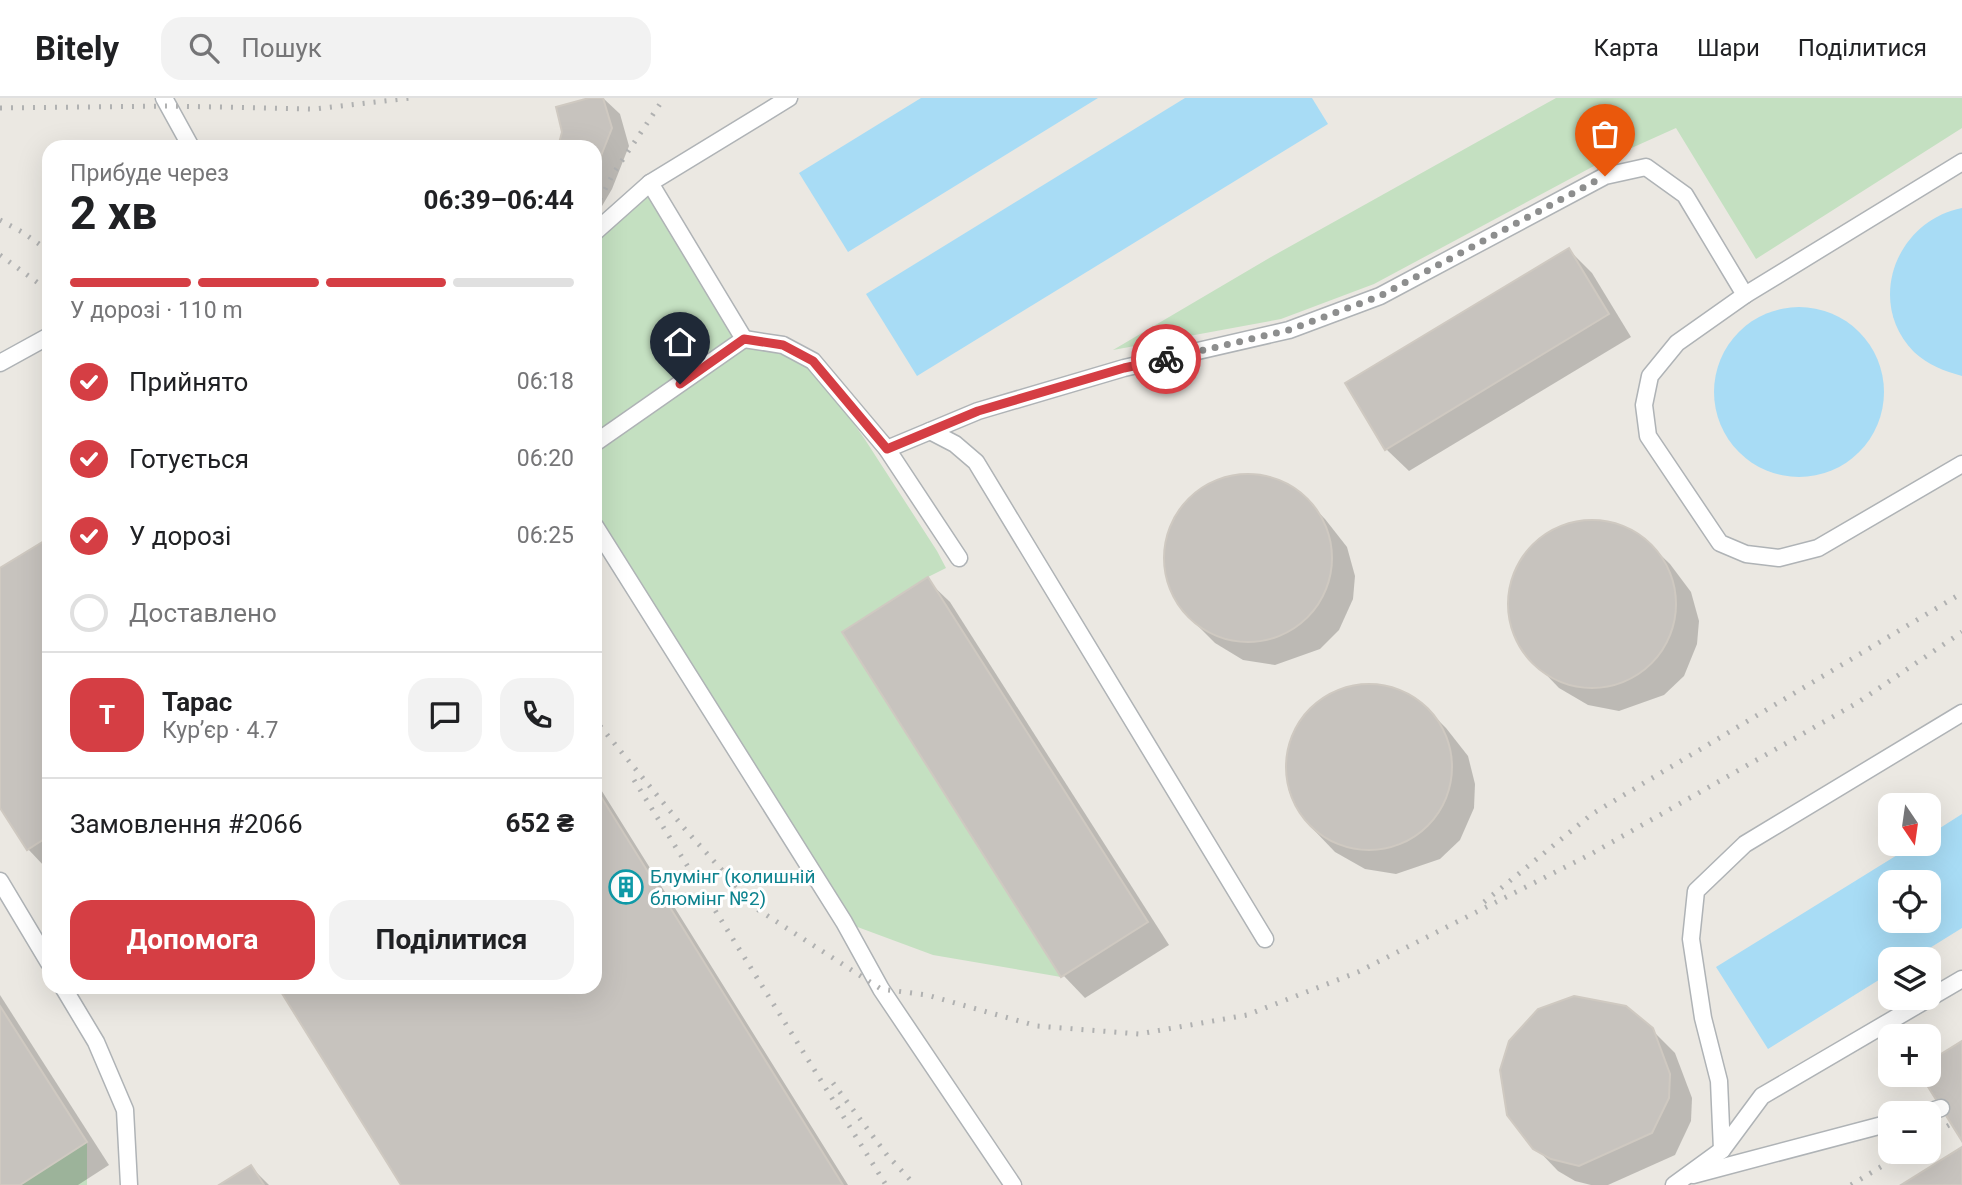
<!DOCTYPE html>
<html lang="uk">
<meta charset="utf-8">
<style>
:root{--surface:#fff;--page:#f2f2f2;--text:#202124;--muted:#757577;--line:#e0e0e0;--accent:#d53e44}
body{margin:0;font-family:Roboto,sans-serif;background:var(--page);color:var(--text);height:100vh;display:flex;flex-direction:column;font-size:26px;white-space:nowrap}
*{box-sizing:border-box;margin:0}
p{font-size:23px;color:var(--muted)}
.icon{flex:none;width:38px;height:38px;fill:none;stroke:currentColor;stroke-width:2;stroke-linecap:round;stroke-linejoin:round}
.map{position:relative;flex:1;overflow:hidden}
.sheet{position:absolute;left:42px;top:42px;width:560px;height:854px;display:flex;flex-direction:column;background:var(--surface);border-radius:21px;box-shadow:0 7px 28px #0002}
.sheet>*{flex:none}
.needle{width:46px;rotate:167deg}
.controls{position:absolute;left:1878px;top:695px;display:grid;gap:14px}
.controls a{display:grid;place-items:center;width:63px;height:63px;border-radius:14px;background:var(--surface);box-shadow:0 7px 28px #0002;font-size:35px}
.pin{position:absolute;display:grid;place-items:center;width:60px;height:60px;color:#fff;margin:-72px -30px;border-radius:50% 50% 50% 0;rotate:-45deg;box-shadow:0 0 7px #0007}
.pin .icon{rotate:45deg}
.courier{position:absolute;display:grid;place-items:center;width:70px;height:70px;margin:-35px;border:5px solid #d53e44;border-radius:50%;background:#fff;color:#222;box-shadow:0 2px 9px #0007}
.summary em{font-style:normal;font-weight:700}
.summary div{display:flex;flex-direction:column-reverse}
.summary{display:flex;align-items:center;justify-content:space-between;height:119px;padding:0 28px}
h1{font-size:46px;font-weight:700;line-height:52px}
.bar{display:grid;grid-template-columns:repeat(4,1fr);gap:10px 7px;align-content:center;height:84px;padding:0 28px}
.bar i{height:9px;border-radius:5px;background:var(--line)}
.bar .selected{background:var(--accent)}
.bar p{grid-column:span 4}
.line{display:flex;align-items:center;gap:18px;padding:0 28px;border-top:2px solid var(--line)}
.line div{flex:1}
.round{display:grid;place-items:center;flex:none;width:74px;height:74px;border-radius:21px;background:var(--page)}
ol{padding:0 28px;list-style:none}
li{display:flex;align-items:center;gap:21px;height:77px}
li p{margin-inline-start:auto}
li .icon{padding:7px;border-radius:50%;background:var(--accent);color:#fff;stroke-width:4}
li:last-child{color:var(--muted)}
li i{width:38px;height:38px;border:4px solid var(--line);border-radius:50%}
.action{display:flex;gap:14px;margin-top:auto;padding:14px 28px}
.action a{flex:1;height:80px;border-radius:21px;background:var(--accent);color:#fff;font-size:28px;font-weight:700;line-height:80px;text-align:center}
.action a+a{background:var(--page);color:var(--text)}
header{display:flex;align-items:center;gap:42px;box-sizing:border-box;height:98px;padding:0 35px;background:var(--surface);border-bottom:2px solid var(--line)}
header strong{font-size:33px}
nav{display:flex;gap:38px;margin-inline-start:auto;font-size:24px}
.search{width:490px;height:63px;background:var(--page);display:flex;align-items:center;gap:18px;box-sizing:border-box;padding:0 24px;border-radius:21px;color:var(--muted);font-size:26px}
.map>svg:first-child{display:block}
.green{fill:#c4e0c1}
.water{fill:#a8dcf5;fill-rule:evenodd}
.shadow{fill:#0003}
.building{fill:#c7c3be;stroke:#cfc9c1;stroke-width:2}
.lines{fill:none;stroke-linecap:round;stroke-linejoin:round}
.service-casing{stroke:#afb3b6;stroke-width:19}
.service{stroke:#fff;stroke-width:16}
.rail{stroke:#b0b1b1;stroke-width:5;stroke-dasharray:2 9;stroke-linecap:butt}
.done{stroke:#8d8e8e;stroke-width:7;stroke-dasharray:0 12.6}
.route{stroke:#d53e44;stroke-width:9}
.labels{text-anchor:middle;stroke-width:6;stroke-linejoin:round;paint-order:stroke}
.culture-label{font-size:19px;fill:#0d838f;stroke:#fff;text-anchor:start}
</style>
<header>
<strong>Bitely</strong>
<div class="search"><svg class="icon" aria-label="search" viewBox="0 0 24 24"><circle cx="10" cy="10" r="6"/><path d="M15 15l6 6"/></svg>Пошук</div>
<nav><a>Карта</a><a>Шари</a><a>Поділитися</a></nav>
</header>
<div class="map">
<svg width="1962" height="1087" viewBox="0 0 1962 1087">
<rect width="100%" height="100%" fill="#ebe8e2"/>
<g class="green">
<path d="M1556,0H1962V30L1756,161L1676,30L1607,61L1374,186L1281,221L1113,252L1271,159Z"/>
<path d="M650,85L744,241L805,258L864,340L937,453L946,470L928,479L842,534L1061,879L933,857L844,824L595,428V134Z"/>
<path d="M87,1044V1087H20Z"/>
</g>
<g class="water">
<path d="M921,0H1098L848,154L799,75Z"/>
<path d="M1185,0H1312L1328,26L917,278L866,196Z"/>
<path d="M1962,110V278C1944,273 1928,267 1914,254C1865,204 1896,123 1962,110Z"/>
<circle cx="1799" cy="294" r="85"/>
<path d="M1962,716V830L1912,861H1890V875L1768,951L1716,869L1915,746H1928L1929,737ZM1928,784V822H1890V784Z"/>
</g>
<g class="shadow">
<path d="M596,0H603L620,16L629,48L612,91L595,120V49H560Z"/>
<path d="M1569,152L1592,175L1631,239L1409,373L1386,351Z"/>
<path d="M1238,378L1275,382L1302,397L1325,421L1347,449L1355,478L1353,501L1339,532L1320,551L1275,567L1243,562L1215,545L1191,521L1168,484L1166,448L1177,417L1204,390Z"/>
<path d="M1582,423L1619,427L1646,443L1670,466L1691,494L1699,523L1697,546L1684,578L1664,597L1619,613L1588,607L1559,590L1536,566L1513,530L1510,493L1521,463L1548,435Z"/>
<path d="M49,442V767L45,769L28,751L0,706V472Z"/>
<path d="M927,482L950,504L1169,847L1085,900L1063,877Z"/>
<path d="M1358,587L1395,591L1423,607L1446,630L1468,658L1475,686L1474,710L1460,742L1440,761L1396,776L1365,771L1335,754L1312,730L1289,694L1287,657L1298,626L1325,599Z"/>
<path d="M595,682L848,1087H404L280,889H595Z"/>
<path d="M0,897L109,1067L78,1087H0Z"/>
<path d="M1651,931L1675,955L1692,1000L1691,1023L1675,1057L1608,1087H1591L1575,1083L1558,1073L1535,1049Z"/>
<path d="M251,1069L269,1087H222Z"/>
</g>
<g class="building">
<path d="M589,0H603L612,30L595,73V49H558L562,34L556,9Z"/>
<path d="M1569,150L1609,216L1385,352L1345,285Z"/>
<circle cx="1248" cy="460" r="84"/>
<circle cx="1592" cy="506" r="84"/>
<path d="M49,440V738L27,752L0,710V470Z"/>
<path d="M928,479L1148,824L1061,879L842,534Z"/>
<circle cx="1369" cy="669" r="83"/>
<path d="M595,689L843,1087H401L278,889H595Z"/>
<path d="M1574,898L1626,908L1653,930L1670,976L1669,1000L1652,1035L1579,1068L1551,1061L1533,1051L1507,1017L1500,972L1509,943L1538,911Z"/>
<path d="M0,908L87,1044L20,1087H0Z"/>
<path d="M1962,943V1043L1920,976H1928V964Z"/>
<path d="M1962,1049V1087H1901Z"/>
<path d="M251,1067L264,1087H219Z"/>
</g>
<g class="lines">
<defs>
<g id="service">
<path d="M164,0L191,49"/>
<path d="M1962,64L1745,197L1677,245L1650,278L1644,307L1648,338L1720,445L1746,456L1779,460L1818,450L1962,366"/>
<path d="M595,134L650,85L789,0"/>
<path d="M744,241L783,247L813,263L887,351L959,460"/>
<path d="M0,265L49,238"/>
<path d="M930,333L955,346L976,364L1265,841"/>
<path d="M595,345L744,241L650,85"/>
<path d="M887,351L978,313L1124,270L1289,232L1380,198L1605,78L1646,69L1685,97L1745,197"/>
<path d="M595,428L844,824L881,891L1013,1087"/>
<path d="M0,783L49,865"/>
<path d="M63,889L96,944L125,1012L129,1087"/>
<path d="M1925,1015L1941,1010"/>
<path d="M1722,1052L1719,983L1703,920L1691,841L1696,793L1745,746L1962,615"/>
<path d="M1693,1077L1890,1025"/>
<path d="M1674,1087L1722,1052L1762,998L1962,881"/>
</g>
</defs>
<use href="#service" class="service-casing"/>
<use href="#service" class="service"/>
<g class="rail">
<path d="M0,10L168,8L314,11L410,0"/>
<path d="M595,111L613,76L664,0"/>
<path d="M0,122L22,134L49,153"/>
<path d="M0,157L49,193"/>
<path d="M600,628L684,730L757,811L881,891L927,897L1037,928L1139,936L1247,917L1358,874L1591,756L1857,605L1962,534"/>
<path d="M634,682L886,1087"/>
<path d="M1484,804L1592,716L1962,495"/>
<path d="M833,985L887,1057L915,1087"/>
<path d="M1928,1039L1951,1026"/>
<path d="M1851,1087L1905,1054"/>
</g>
</g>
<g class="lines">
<path class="done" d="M1166,261L1289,232L1380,198L1605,78"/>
<path class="route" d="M680,286L744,241L783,247L813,263L887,351L978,313L1124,270L1166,261"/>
</g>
<defs>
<symbol id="building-ring" viewBox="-11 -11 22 22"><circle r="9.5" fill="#fff" stroke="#0f9aa8" stroke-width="1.5"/><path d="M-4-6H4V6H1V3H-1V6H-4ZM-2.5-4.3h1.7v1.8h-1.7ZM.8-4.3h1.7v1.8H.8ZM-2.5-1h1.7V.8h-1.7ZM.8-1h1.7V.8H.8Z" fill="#0f9aa8"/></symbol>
</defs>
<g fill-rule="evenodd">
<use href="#building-ring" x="607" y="770" width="38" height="38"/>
</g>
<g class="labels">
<g class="culture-label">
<text x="650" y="785">Блумінг (колишній<tspan x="650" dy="22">блюмінг №2)</tspan></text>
</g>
</g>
</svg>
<div class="controls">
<a><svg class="needle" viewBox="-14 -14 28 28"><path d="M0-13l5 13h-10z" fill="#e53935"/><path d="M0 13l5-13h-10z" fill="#757577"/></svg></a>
<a><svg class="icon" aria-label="locate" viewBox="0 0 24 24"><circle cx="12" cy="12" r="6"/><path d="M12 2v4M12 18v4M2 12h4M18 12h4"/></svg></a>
<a><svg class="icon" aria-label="layers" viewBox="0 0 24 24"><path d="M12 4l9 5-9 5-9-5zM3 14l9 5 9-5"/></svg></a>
<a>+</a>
<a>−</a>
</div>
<div class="pin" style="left:1605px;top:78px;background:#ea580c"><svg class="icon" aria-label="bag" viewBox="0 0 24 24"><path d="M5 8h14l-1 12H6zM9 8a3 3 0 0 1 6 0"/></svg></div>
<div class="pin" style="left:680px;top:286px;background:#1f2937"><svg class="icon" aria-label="home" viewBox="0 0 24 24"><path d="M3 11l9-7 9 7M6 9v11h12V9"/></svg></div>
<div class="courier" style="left:1166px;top:261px"><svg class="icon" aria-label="bike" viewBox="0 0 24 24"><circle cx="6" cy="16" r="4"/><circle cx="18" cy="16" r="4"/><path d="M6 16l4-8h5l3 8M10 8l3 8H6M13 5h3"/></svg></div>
<section class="sheet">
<div class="summary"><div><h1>2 хв</h1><p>Прибуде через</p></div><em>06:39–06:44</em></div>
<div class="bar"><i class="selected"></i><i class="selected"></i><i class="selected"></i><i></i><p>У дорозі · 110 m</p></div>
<ol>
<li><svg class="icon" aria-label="check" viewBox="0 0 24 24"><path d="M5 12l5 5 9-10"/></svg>Прийнято<p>06:18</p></li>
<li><svg class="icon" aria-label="check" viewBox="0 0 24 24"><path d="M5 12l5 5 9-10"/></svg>Готується<p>06:20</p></li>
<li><svg class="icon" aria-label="check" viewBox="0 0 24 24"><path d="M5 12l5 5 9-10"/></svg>У дорозі<p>06:25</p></li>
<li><i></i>Доставлено</li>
</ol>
<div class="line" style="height:126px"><b class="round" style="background:var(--accent);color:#fff">Т</b><div><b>Тарас</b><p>Кур’єр · 4.7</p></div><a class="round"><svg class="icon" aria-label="chat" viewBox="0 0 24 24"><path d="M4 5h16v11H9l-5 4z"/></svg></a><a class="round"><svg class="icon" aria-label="phone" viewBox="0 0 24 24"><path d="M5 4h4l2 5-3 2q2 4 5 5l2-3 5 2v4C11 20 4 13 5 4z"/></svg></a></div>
<div class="line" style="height:91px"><div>Замовлення #2066</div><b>652 ₴</b></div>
<div class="action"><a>Допомога</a><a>Поділитися</a></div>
</section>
</div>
